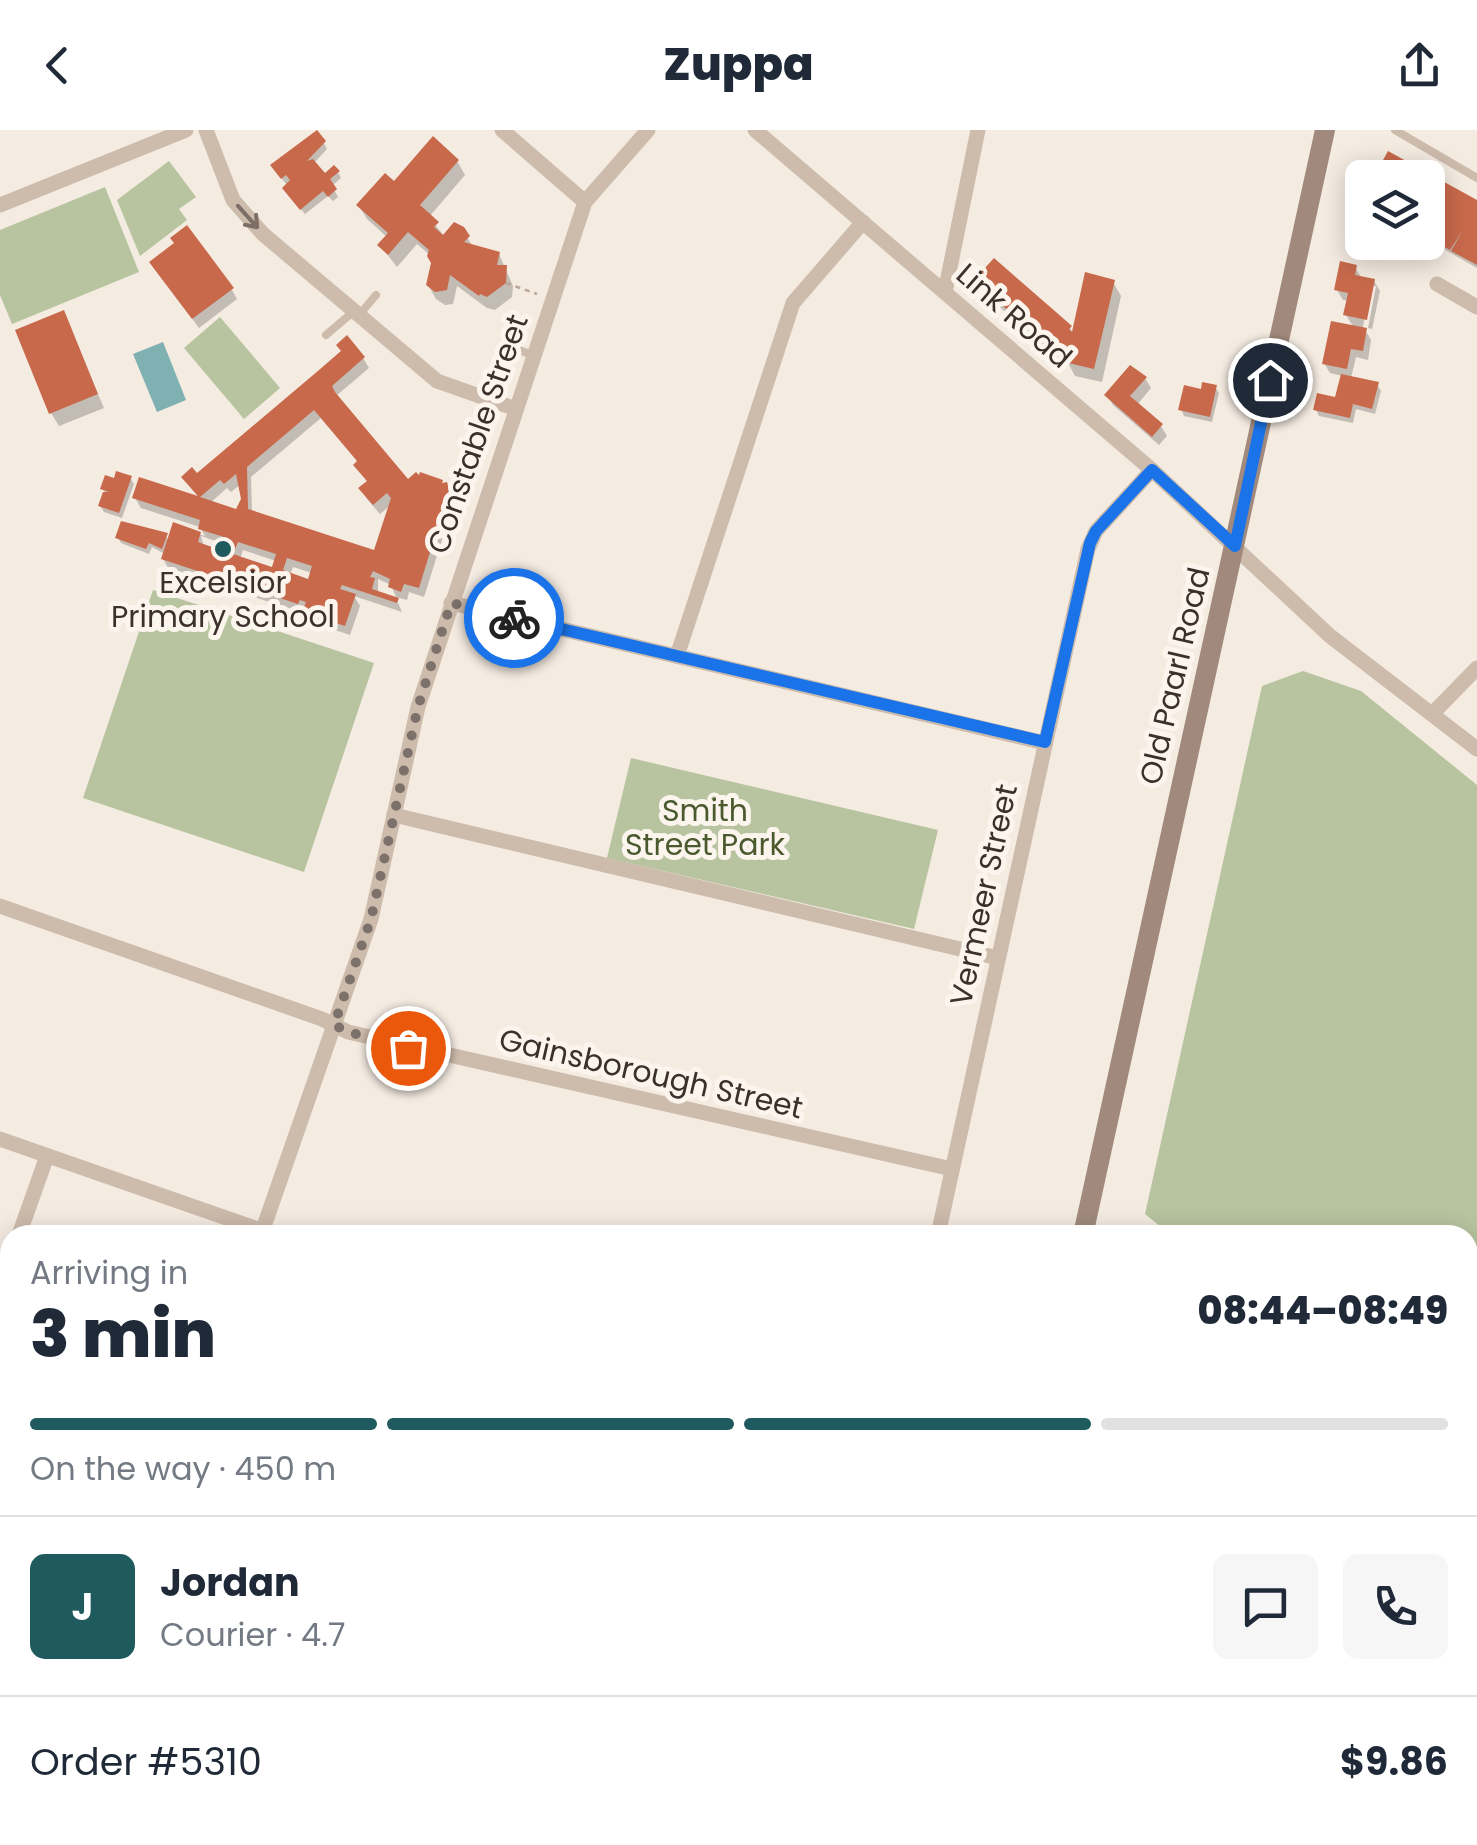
<!DOCTYPE html>
<meta charset="utf-8">
<style>
:root{--surface:#fff;--page:#f6f6f7;--text:#1f2937;--muted:#747a83;--line:#e0e1e3;--accent:#1f5a5e}
body{margin:0;font-family:Poppins,sans-serif;background:var(--page);color:var(--text);height:100vh;display:flex;flex-direction:column;font-size:38px;white-space:nowrap}
*{box-sizing:border-box;margin:0}
p{font-size:32px;color:var(--muted)}
.icon{flex:none;width:55px;height:55px;fill:none;stroke:currentColor;stroke-width:2;stroke-linecap:round;stroke-linejoin:round}
.map{position:relative;flex:1;overflow:hidden}
.sheet{position:absolute;left:0px;top:1095px;width:1478px;height:620px;display:flex;flex-direction:column;background:var(--surface);border-radius:30px 30px 0 0;box-shadow:0 5px 25px #0003}
.sheet>*{flex:none}
.tools{position:absolute;left:1345px;top:30px;display:grid;gap:20px}
.tools a{display:grid;place-items:center;width:100px;height:100px;border-radius:15px;background:var(--surface);box-shadow:0 5px 25px #0003;font-size:50px}
.pin{position:absolute;display:grid;place-items:center;width:85px;height:85px;color:#fff;margin:-42px;border:5px solid #fff;border-radius:50%;box-shadow:0 2px 10px #0007}
.courier{position:absolute;display:grid;place-items:center;width:100px;height:100px;margin:-50px;border:8px solid #1a73e8;border-radius:50%;background:#fff;color:#222;box-shadow:0 2px 12px #0007}
.summary em{font-style:normal;font-weight:800}
.summary div{display:flex;flex-direction:column-reverse}
.summary{display:flex;align-items:center;justify-content:space-between;height:170px;padding:0 30px}
h1{font-size:65px;font-weight:800;line-height:75px}
.bar{display:grid;grid-template-columns:repeat(4,1fr);gap:15px 10px;align-content:center;height:120px;padding:0 30px}
.bar i{height:12px;border-radius:8px;background:var(--line)}
.bar .on{background:var(--accent)}
.bar p{grid-column:span 4}
.line{display:flex;align-items:center;gap:25px;padding:0 30px;border-top:2px solid var(--line)}
.line div{flex:1}
.round{display:grid;place-items:center;flex:none;width:105px;height:105px;border-radius:15px;background:var(--page)}
header{display:flex;justify-content:space-between;align-items:center;height:130px;padding:0 30px;background:var(--surface);font-size:45px;font-weight:800}
.map>svg:first-child{display:block}
.green{fill:#b8c4a0}
.water{fill:#7fb0b2}
.shadow{fill:#0003;fill-rule:evenodd}
.building{fill:#c8694b;fill-rule:evenodd}
.lines{fill:none;stroke-linecap:round;stroke-linejoin:round}
.path{stroke:#b9a596;stroke-width:2.5;stroke-dasharray:5 5;stroke-linecap:butt}
.service{stroke:#cdbbac;stroke-width:8}
.minor{stroke:#cdbbac;stroke-width:15}
.tertiary{stroke:#cdbbac;stroke-width:18}
.secondary{stroke:#a18a7d;stroke-width:20}
.oneway{stroke:#7d6f65}
.done{stroke:#7c716b;stroke-width:10;stroke-dasharray:0 18}
.route{stroke:#1a73e8;stroke-width:12}
.poi-dot{fill:#1f5a5e;stroke:#fbf5ee;stroke-width:4}
.labels{text-anchor:middle;stroke-width:10;stroke-linejoin:round;paint-order:stroke}
.street-label{font-size:30px;fill:#3b302b;stroke:#fbf5ee}
.poi-label{font-size:30px;fill:#3b302b;stroke:#fbf5ee}
.park-label{font-size:30px;fill:#4a5a2e;stroke:#fbf5ee}
</style>
<header><svg class="icon" aria-label="back" viewBox="0 0 24 24"><path d="M15 5l-7 7 7 7"/></svg>Zuppa<svg class="icon" aria-label="share" viewBox="0 0 24 24"><path d="M12 15V3M7 8l5-5 5 5M5 13v7h14v-7"/></svg></header>
<div class="map">
<svg width="1477" height="1715" viewBox="0 0 1477 1715">
<rect width="100%" height="100%" fill="#f4ebe1"/>
<g class="green">
<path d="M169,31L196,67L179,79L187,90L140,126L117,70Z"/>
<path d="M105,57L139,142L12,194L0,165V100Z"/>
<path d="M220,187L280,258L244,289L184,218Z"/>
<path d="M153,460L374,533L304,742L83,668Z"/>
<path d="M1303,541L1361,561L1477,655V1209L1468,1217V1105H1171L1145,1084L1262,556Z"/>
<path d="M631,628L938,700L914,799L607,728Z"/>
<path d="M1468,1472L1477,1485V1607L1468,1614Z"/>
</g>
<path class="water" d="M163,212L186,270L157,282L133,224Z"/>
<g class="shadow">
<path d="M324,13L327,19L314,33L325,46L338,42L341,48L332,56L338,67L333,71L328,66L305,84L288,64V56L276,42Z"/>
<path d="M1389,24L1477,73V138L1428,110V48Z"/>
<path d="M457,31L465,45L429,87L445,107L462,99L473,117L499,124L513,156L512,167L495,180L487,178L457,156L453,174L445,175L436,169L428,155L433,134L430,125L417,114L397,137L380,115L387,107L367,89L359,76L394,54Z"/>
<path d="M1367,112H1389L1384,122Z"/>
<path d="M1355,137L1361,147L1374,151L1380,161L1372,199L1368,198L1376,156H1371L1362,202L1367,203L1371,210L1368,230L1356,227L1351,248L1377,254L1381,261L1375,284L1356,279L1353,293L1319,286L1316,280L1337,270L1343,246L1330,243L1324,233L1354,198L1346,185L1349,171L1343,170L1337,160Z"/>
<path d="M158,142L232,160L237,169L199,198Z"/>
<path d="M978,151L1070,198L1074,205L1113,152L1121,166L1102,252L1075,246L1067,231L1063,228L1061,231L985,164Z"/>
<path d="M63,183L104,278L59,296L51,283Z"/>
<path d="M363,228L369,238L336,266L408,352L446,355L454,372L424,467L409,462L407,470L396,467L391,455L378,449V464L397,470L402,482L354,466L360,476L350,505L311,492L306,484L169,439L163,429L165,424L152,417L149,424L121,413L118,407L166,406L169,411L174,396L205,406L200,397L141,378L135,368L201,370L190,357L197,346ZM321,288L359,333L356,336L368,353L361,359L367,369L380,384L392,374L376,423L252,383L251,347ZM241,354L244,370L238,382L210,373L227,358L231,362ZM201,406L227,415L224,424L204,417ZM243,420L276,431L274,440L240,429ZM293,437L312,443L309,452L290,445Z"/>
<path d="M1145,248L1151,258L1137,275L1161,296L1167,306L1159,315L1113,275L1107,265Z"/>
<path d="M1215,257L1219,263L1212,292L1184,286L1181,279L1203,262Z"/>
<path d="M130,348L134,354L122,388L104,382L100,376L105,362L103,358Z"/>
</g>
<g class="building">
<path d="M317,0L326,11L307,31L313,29L325,43L334,35L340,41L330,49L337,59L328,67L323,61L300,80L282,58L290,50L286,45L281,49L270,35Z"/>
<path d="M433,6L459,30L420,75L439,92L434,97L443,105L454,92L464,97L470,106L464,112L500,122L497,135H507L506,153L487,167L480,164L479,166L450,145L447,160L435,162L426,155L431,133L427,126L429,120L408,102L388,125L377,115L388,103L356,75L385,43L394,51Z"/>
<path d="M1388,21L1477,70V135L1451,121L1463,100L1450,120L1432,110L1445,88L1431,109L1428,107V48H1373Z"/>
<path d="M187,95L234,158L192,189L149,132L174,113L170,108Z"/>
<path d="M994,128L1072,196L1069,199L1072,202L1085,142L1115,150L1094,239L1064,232L1067,221L1061,222L1055,216L1052,219L974,150Z"/>
<path d="M1340,131L1357,135L1355,145L1375,149L1367,190L1343,185L1348,163L1334,160Z"/>
<path d="M64,180L98,264L49,284L15,200Z"/>
<path d="M1331,191L1367,198L1363,221L1351,219L1347,239L1322,234Z"/>
<path d="M347,205L365,227L332,256L335,262L408,349L416,342L419,345L420,342L443,350L442,353L447,352L449,360L419,458L404,454L401,462L388,457L390,449L373,441L370,447L375,448L372,459L399,468L397,473L342,455L340,459L356,464L345,496L302,482L306,472L300,470L298,474L161,429L173,392L201,402L198,412L223,421L227,408L198,399L200,390L132,368L139,347L198,366L181,347L192,337L197,343L319,240L341,221L336,215ZM314,280L357,331L353,335L367,351L358,358L373,375L387,363L391,368L374,420L248,379L247,337ZM236,344L241,369L236,379L200,367L220,350L224,354ZM238,412L276,424L272,437L233,424ZM287,428L312,436L308,449L283,440Z"/>
<path d="M1130,235L1147,247L1130,266L1163,294L1152,307L1104,265Z"/>
<path d="M1341,244L1379,252L1372,279L1353,274L1350,288L1313,280L1317,263L1335,267Z"/>
<path d="M1202,252L1217,255L1210,287L1178,280L1184,255L1201,259Z"/>
<path d="M116,341L132,346L119,383L98,376L103,362H109L100,359L105,345L114,348Z"/>
<path d="M121,391L168,403L162,419L149,413L146,419L115,408Z"/>
</g>
<g class="lines">
<g class="path">
<path d="M506,153L537,164"/>
<path d="M1468,1467L1477,1480"/>
</g>
<g class="service">
<path d="M1395,0L1477,48"/>
<path d="M360,184L376,165"/>
<path d="M326,205L353,182"/>
<path d="M512,217L534,226"/>
<path d="M1468,1237L1477,1229"/>
<path d="M0,1677L10,1670"/>
<path d="M1076,1705L1102,1715"/>
<path d="M489,1715L492,1705"/>
<path d="M1135,1715L1139,1705"/>
</g>
<g class="minor">
<path d="M206,0L233,70L263,104L437,251L516,279"/>
<path d="M502,0L585,72"/>
<path d="M755,0L1152,340L1330,506L1477,619"/>
<path d="M0,75L186,0"/>
<path d="M1437,154L1477,177"/>
<path d="M945,162L978,0"/>
<path d="M451,473L1045,613"/>
<path d="M677,526L793,173L863,92"/>
<path d="M1433,583L1477,538"/>
<path d="M394,685L998,828"/>
<path d="M0,776L322,889L348,902L952,1039"/>
<path d="M0,1009L275,1105"/>
<path d="M19,1105L47,1026"/>
<path d="M261,1105L371,789L418,577L585,72L648,0"/>
<path d="M938,1105L1088,419L1096,401L1152,340"/>
<path d="M0,1158L10,1130"/>
</g>
<g class="tertiary">
<path d="M0,1485L10,1489"/>
<path d="M624,1705L651,1715"/>
</g>
<g class="secondary">
<path d="M1083,1105L1325,0"/>
<path d="M949,1715L951,1705"/>
</g>
</g>
<defs><path id="oneway-shaft" d="M-6 0H5M1.5-3L5.5 0L1.5 3" fill="none" stroke-width="1.6" stroke-linecap="round" stroke-linejoin="round" transform="scale(2.5)"/></defs>
<use class="oneway" href="#oneway-shaft" transform="translate(248 87) rotate(48)"/>
<g class="lines">
<path class="done" d="M408,918L348,902L334,895L371,789L418,577L451,473L514,488"/>
<path class="route" d="M514,488L1045,612L1090,413L1096,401L1152,340L1235,416L1270,250"/>
</g>
<circle class="poi-dot" cx="223" cy="419" r="10"/>
<g class="labels">
<g class="street-label">
<text transform="translate(1014 186) rotate(41)" y="10">Link Road</text>
<text transform="translate(478 304) rotate(-71)" y="10">Constable Street</text>
<text transform="translate(1175 546) rotate(-77)" y="10">Old Paarl Road</text>
<text transform="translate(984 765) rotate(-78)" y="10">Vermeer Street</text>
<text transform="translate(651 944) rotate(13)" y="10">Gainsborough Street</text>
</g>
<g class="poi-label">
<text x="223" y="463">Excelsior<tspan x="223" dy="34">Primary School</tspan></text>
</g>
<g class="park-label">
<text x="705" y="691">Smith<tspan x="705" dy="34">Street Park</tspan></text>
</g>
</g>
</svg>
<div class="tools">
<a><svg class="icon" aria-label="layers" viewBox="0 0 24 24"><path d="M12 4l9 5-9 5-9-5zM3 14l9 5 9-5"/></svg></a>
</div>
<div class="pin" style="left:408px;top:918px;background:#ea580c"><svg class="icon" aria-label="bag" viewBox="0 0 24 24"><path d="M5 8h14l-1 12H6zM9 8a3 3 0 0 1 6 0"/></svg></div>
<div class="pin" style="left:1270px;top:250px;background:#1f2937"><svg class="icon" aria-label="home" viewBox="0 0 24 24"><path d="M3 11l9-7 9 7M6 9v11h12V9"/></svg></div>
<div class="courier" style="left:514px;top:488px"><svg class="icon" aria-label="bike" viewBox="0 0 24 24"><circle cx="6" cy="16" r="4"/><circle cx="18" cy="16" r="4"/><path d="M6 16l4-8h5l3 8M10 8l3 8H6M13 5h3"/></svg></div>
<section class="sheet">
<div class="summary"><div><h1>3 min</h1><p>Arriving in</p></div><em>08:44–08:49</em></div>
<div class="bar"><i class="on"></i><i class="on"></i><i class="on"></i><i></i><p>On the way · 450 m</p></div>
<div class="line" style="height:180px"><b class="round" style="background:var(--accent);color:#fff">J</b><div><b>Jordan</b><p>Courier · 4.7</p></div><a class="round"><svg class="icon" aria-label="chat" viewBox="0 0 24 24"><path d="M4 5h16v11H9l-5 4z"/></svg></a><a class="round"><svg class="icon" aria-label="phone" viewBox="0 0 24 24"><path d="M5 4h4l2 5-3 2q2 4 5 5l2-3 5 2v4C11 20 4 13 5 4z"/></svg></a></div>
<div class="line" style="height:130px"><div>Order #5310</div><b>$9.86</b></div>
</section>
</div>
